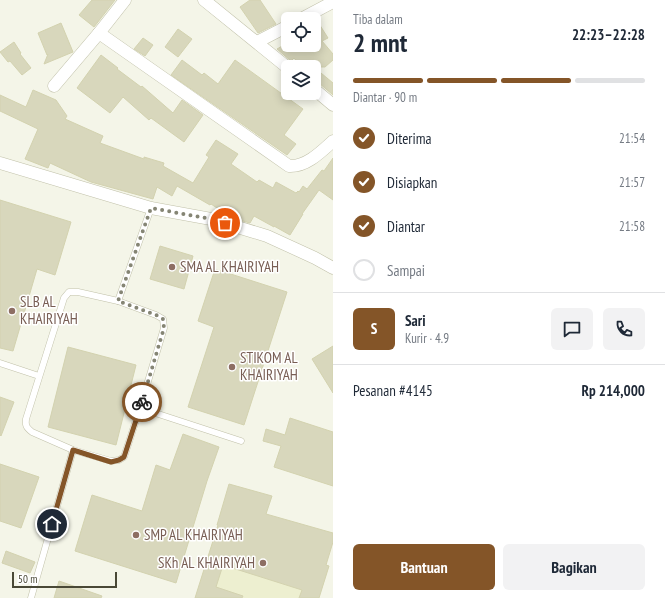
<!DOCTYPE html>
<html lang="id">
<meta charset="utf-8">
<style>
:root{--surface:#fff;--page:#f2f2f3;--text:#1f2937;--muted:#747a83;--line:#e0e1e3;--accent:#845528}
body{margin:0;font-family:"PT Sans Narrow",sans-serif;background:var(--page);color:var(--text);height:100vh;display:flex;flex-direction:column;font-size:15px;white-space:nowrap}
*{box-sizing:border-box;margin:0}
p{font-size:13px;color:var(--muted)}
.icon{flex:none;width:22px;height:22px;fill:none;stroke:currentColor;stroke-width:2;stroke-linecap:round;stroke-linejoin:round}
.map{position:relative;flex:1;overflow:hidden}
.drawer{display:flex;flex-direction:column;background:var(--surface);width:332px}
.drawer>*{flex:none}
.controls{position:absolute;left:281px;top:12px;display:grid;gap:8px}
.controls a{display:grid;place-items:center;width:40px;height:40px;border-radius:6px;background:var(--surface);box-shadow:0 2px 10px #0003;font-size:20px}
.scale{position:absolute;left:12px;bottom:10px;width:105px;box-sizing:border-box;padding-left:4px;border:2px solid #494836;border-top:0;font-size:11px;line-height:14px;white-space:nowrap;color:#494836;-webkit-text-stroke:3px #fff;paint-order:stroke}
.pin{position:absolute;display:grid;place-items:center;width:34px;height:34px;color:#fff;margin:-17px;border:2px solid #fff;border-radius:50%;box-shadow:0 1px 4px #0007}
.courier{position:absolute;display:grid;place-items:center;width:40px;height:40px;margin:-20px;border:3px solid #845528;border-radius:50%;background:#fff;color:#222;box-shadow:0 1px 5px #0007}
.head em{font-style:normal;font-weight:700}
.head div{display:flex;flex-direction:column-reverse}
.head{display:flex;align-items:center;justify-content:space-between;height:68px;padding:0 20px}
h1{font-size:26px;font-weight:700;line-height:30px}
.bar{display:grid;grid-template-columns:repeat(4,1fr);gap:6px 4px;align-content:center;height:48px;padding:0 20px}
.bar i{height:5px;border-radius:3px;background:var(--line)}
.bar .selected{background:var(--accent)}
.bar p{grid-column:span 4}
.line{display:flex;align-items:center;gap:10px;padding:0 20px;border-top:1px solid var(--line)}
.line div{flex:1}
.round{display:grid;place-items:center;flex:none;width:42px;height:42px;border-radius:6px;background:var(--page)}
ol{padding:0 20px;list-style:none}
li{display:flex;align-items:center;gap:12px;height:44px}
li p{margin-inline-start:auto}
li .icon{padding:4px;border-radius:50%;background:var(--accent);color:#fff;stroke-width:4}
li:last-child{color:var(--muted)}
li i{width:22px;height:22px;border:2px solid var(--line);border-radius:50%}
.button{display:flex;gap:8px;margin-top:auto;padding:8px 20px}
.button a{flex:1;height:46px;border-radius:6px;background:var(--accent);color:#fff;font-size:16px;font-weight:700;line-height:46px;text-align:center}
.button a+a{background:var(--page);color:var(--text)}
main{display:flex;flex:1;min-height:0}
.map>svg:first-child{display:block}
.education{fill:#edefd0}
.building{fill:#d8d7bc;stroke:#d3d2af}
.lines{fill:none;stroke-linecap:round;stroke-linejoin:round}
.service-casing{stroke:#c1c1a9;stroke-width:7}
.minor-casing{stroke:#c1c1a9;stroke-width:13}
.service{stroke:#fff;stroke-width:6}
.minor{stroke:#fff;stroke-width:12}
.done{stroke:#858574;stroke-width:4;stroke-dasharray:0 7.2}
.route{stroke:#845528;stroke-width:5}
.education-dot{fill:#8d6e63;stroke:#fff;stroke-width:1.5}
.labels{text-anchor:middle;stroke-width:3;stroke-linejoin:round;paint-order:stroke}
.education-label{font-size:15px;fill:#785e54;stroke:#fff;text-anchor:start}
</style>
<main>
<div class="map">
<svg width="333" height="598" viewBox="0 0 333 598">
<rect width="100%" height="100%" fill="#f4f5e8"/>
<path class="education" d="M216,530L329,566L319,598H195Z"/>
<g class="building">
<path d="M92,0H115L94,27L79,15Z"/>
<path d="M250,0H260L276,24L258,33L240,7Z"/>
<path d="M316,19L328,38L322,41L333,54V60L325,67H302L294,58L291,61L277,49L284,45H314V21Z"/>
<path d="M61,23L73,52L44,64L48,54L47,55L38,33Z"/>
<path d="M178,29L192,39L178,57L165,47Z"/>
<path d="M143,38L153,45L145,56L134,49Z"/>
<path d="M14,42L21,53L20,54L31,68L22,75L10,61L8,62L0,52Z"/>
<path d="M101,55L118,68L117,69L141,87L142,86L173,113L182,100L203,115L184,142L151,118L149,120L123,97L110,113L77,88Z"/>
<path d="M182,60L202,75L204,73L218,84L235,60L303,109L284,135L296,144L287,155L171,75Z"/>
<path d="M321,73L333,83V95L319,83L314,82V80Z"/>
<path d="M33,90L56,100L67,116L65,119L103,136L100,143L144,159V157L164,163L163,166L193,183L209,157L206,155L216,140L238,154L231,164L257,182L259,180L273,188L276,182L296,193L298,191L299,192L303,186L307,189L322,170L324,171L333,158V200L319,190L302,214H303L290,235L274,226V227L254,216L250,223L232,218L211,204L210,205L177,186L172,196L157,187L153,199L91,182L50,163L48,168L25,159L38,129L0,111V95L26,107Z"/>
<path d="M0,200L71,222L55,275L37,269L13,351L0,348Z"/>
<path d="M160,246L193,256L184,289L150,279Z"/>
<path d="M215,269L287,292L244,425L188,407L214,327L198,321Z"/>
<path d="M333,346V393L312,359Z"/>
<path d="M68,347L136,365L116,445L48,427Z"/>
<path d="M0,397L14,402L1,436L0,435Z"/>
<path d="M290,418L333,432V486L274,467L281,446L263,441L266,429L285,435Z"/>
<path d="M183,434L219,447L207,481L176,583L75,551L92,495L142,511L156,465L170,470Z"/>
<path d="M0,464L39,477L21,528L0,521Z"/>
<path d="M229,484L272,496L266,514L333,533V542L326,565L329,566L319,598H299L302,590L223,565L216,587L243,596L242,598H195L218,525H217Z"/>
<path d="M6,551L35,562L30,573L2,563Z"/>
<path d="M59,581L102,596L101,598H54Z"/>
</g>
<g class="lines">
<defs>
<g id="service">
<path d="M69,292H78L118,301L156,315L163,319L164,328L140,408L124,457L119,460L111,461L73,450L32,432C27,428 25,426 26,419L64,298Z"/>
<path d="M118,301L151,208"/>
<path d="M0,363L39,376"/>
<path d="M140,408L241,441"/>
<path d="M31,598L73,450"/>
</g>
<g id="minor">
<path d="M204,0L288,68"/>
<path d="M301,19L333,2"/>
<path d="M99,33L289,166C306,167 321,152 333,141"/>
<path d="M257,42L288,26"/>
<path d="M54,86L99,33L125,0"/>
<path d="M314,89L333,105"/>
<path d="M0,163L151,208L211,219L267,236L315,258L333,268"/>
</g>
</defs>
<use href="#service" class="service-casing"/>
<use href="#minor" class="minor-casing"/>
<use href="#service" class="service"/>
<use href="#minor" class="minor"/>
</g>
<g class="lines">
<path class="done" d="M142,402L164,328L163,319L156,315L118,301L151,208L211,219L225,223"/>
<path class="route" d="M52,524L73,450L111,462L119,460L124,457L142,402"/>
</g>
<g class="education-dot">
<circle cx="172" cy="267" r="4"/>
<circle cx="12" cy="311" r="4"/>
<circle cx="232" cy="367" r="4"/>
<circle cx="136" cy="535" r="4"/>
<circle cx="263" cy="563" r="4"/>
</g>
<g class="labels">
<g class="education-label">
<text x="180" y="272">SMA AL KHAIRIYAH</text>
<text x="20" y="307">SLB AL<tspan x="20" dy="17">KHAIRIYAH</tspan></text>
<text x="240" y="363">STIKOM AL<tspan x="240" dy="17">KHAIRIYAH</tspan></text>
<text x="144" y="540">SMP AL KHAIRIYAH</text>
<text x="255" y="568" text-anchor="end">SKh AL KHAIRIYAH</text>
</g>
</g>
</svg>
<div class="controls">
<a><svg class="icon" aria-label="locate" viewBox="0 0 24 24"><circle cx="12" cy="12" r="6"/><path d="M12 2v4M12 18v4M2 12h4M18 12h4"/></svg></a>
<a><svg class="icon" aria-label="layers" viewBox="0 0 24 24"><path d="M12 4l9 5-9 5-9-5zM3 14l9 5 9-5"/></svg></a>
</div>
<div class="scale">50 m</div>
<div class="pin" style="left:225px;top:223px;background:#ea580c"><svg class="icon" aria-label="bag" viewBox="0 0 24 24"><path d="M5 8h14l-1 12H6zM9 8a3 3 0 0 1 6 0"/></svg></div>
<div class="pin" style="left:52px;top:524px;background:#1f2937"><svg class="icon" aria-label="home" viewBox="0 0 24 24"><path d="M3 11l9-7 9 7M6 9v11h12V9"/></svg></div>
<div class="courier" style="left:142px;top:402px"><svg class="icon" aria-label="bike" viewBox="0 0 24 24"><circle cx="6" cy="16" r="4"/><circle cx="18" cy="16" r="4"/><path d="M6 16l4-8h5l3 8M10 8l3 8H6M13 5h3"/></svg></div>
</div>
<section class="drawer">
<div class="head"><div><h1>2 mnt</h1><p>Tiba dalam</p></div><em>22:23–22:28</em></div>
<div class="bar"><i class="selected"></i><i class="selected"></i><i class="selected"></i><i></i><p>Diantar · 90 m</p></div>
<ol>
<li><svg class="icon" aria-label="check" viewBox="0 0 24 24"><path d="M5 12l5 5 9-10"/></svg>Diterima<p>21:54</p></li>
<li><svg class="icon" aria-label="check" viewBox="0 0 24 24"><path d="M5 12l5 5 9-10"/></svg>Disiapkan<p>21:57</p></li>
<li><svg class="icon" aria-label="check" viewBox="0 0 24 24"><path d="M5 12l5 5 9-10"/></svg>Diantar<p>21:58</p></li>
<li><i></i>Sampai</li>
</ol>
<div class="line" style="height:72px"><b class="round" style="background:var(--accent);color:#fff">S</b><div><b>Sari</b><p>Kurir · 4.9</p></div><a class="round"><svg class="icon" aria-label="chat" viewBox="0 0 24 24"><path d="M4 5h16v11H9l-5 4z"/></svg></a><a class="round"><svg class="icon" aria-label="phone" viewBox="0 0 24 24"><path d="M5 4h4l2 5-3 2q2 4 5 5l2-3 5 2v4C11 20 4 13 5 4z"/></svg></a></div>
<div class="line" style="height:52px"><div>Pesanan #4145</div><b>Rp 214,000</b></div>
<div class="button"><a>Bantuan</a><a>Bagikan</a></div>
</section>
</main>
